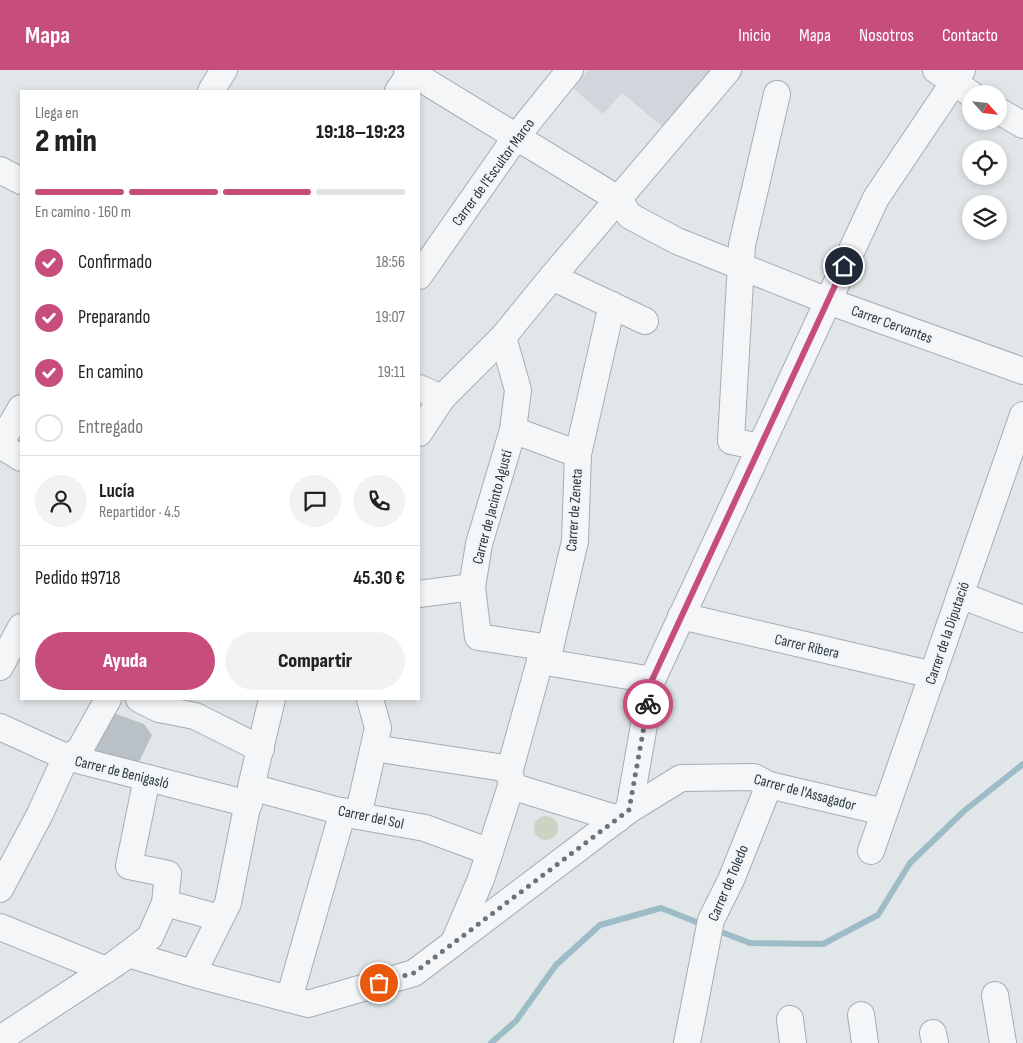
<!DOCTYPE html>
<html lang="es">
<meta charset="utf-8">
<style>
:root{--surface:#fff;--page:#f2f2f2;--text:#222;--muted:#767676;--line:#e0e0e0;--accent:#c74d7c}
body{margin:0;font-family:"Sofia Sans Condensed",sans-serif;background:var(--page);color:var(--text);height:100vh;display:flex;flex-direction:column;font-size:19px;white-space:nowrap}
*{box-sizing:border-box;margin:0}
p{font-size:16px;color:var(--muted)}
.icon{flex:none;width:28px;height:28px;fill:none;stroke:currentColor;stroke-width:2;stroke-linecap:round;stroke-linejoin:round}
.map{position:relative;flex:1;overflow:hidden}
.drawer{position:absolute;left:20px;top:20px;width:400px;height:610px;display:flex;flex-direction:column;background:var(--surface);border-radius:0px;box-shadow:0 2px 8px #0003}
.drawer>*{flex:none}
.needle{width:32px;rotate:117deg}
.controls{position:absolute;left:962px;top:15px;display:grid;gap:10px}
.controls a{display:grid;place-items:center;width:45px;height:45px;border-radius:50%;background:var(--surface);box-shadow:0 2px 8px #0003;font-size:25px}
.pin{position:absolute;display:grid;place-items:center;width:42px;height:42px;color:#fff;margin:-21px;border:2px solid #fff;border-radius:50%;box-shadow:0 1px 5px #0007}
.courier{position:absolute;display:grid;place-items:center;width:50px;height:50px;margin:-25px;border:4px solid #c74d7c;border-radius:50%;background:#fff;color:#222;box-shadow:0 1px 6px #0007}
.summary em{font-style:normal;font-weight:800}
.summary div{display:flex;flex-direction:column-reverse}
.summary{display:flex;align-items:center;justify-content:space-between;height:85px;padding:0 15px}
h1{font-size:32px;font-weight:800;line-height:38px}
.bar{display:grid;grid-template-columns:repeat(4,1fr);gap:8px 5px;align-content:center;height:60px;padding:0 15px}
.bar i{height:6px;border-radius:4px;background:var(--line)}
.bar .current{background:var(--accent)}
.bar p{grid-column:span 4}
.line{display:flex;align-items:center;gap:12px;padding:0 15px;border-top:1px solid var(--line)}
.line div{flex:1}
.round{display:grid;place-items:center;flex:none;width:52px;height:52px;border-radius:26px;background:var(--page)}
ol{padding:0 15px;list-style:none}
li{display:flex;align-items:center;gap:15px;height:55px}
li p{margin-inline-start:auto}
li .icon{padding:5px;border-radius:50%;background:var(--accent);color:#fff;stroke-width:4}
li:last-child{color:var(--muted)}
li i{width:28px;height:28px;border:2px solid var(--line);border-radius:50%}
.button{display:flex;gap:10px;margin-top:auto;padding:10px 15px}
.button a{flex:1;height:58px;border-radius:30px;background:var(--accent);color:#fff;font-size:20px;font-weight:800;line-height:58px;text-align:center}
.button a+a{background:var(--page);color:var(--text)}
header{display:flex;align-items:center;gap:30px;box-sizing:border-box;height:70px;padding:0 25px;background:var(--accent);color:#fff}
header strong{font-size:24px}
nav{display:flex;gap:28px;margin-inline-start:auto;font-size:18px}
.map>svg:first-child{display:block}
.built{fill:#d0d6db}
.green{fill:#cbd3c3}
.lines{fill:none;stroke-linecap:round;stroke-linejoin:round}
.stream{stroke:#9ebcc7;stroke-width:6}
.building{fill:#b9c1c6}
.minor-casing{stroke:#a6aeb3;stroke-width:28}
.minor{stroke:#f4f6f8;stroke-width:26}
.done{stroke:#6a747b;stroke-width:5;stroke-dasharray:0 9}
.route{stroke:#c74d7c;stroke-width:6}
.labels{text-anchor:middle;stroke-width:4;stroke-linejoin:round;paint-order:stroke}
.street-label{font-size:15px;fill:#2a3740;stroke:#f1f5f7}
</style>
<header>
<strong>Mapa</strong>
<nav><a>Inicio</a><a>Mapa</a><a>Nosotros</a><a>Contacto</a></nav>
</header>
<div class="map">
<svg width="1023" height="973" viewBox="0 0 1023 973">
<rect width="100%" height="100%" fill="#e1e6e9"/>
<path class="built" d="M588,0H718L664,58L622,23L603,44L573,18Z"/>
<circle class="green" cx="546" cy="758" r="12"/>
<g class="lines">
<g class="stream">
<path d="M716,860L750,873L823,874L878,845L910,793L964,741L1023,694"/>
<path d="M491,973L516,951L556,895L600,855L661,838L704,855"/>
</g>
</g>
<path class="building" d="M113,643L144,654L152,665L133,704L92,688Z"/>
<g class="lines">
<defs>
<g id="minor">
<path d="M407,0L618,129L630,146L677,171L828,231L1023,301"/>
<path d="M936,0L971,24"/>
<path d="M211,21L224,0"/>
<path d="M398,21L413,0"/>
<path d="M999,41L1023,55"/>
<path d="M0,100L21,111"/>
<path d="M419,206L516,67L570,0"/>
<path d="M552,207L645,251"/>
<path d="M503,267L518,320L513,360L479,474L472,517L478,567L550,578"/>
<path d="M419,318L442,328"/>
<path d="M513,360L578,384"/>
<path d="M419,363L442,328L503,267L552,207L728,0"/>
<path d="M0,374L21,338"/>
<path d="M0,375L21,388"/>
<path d="M760,377L731,371L742,175L777,24"/>
<path d="M419,524L472,517"/>
<path d="M960,525L1023,549"/>
<path d="M681,546L933,605"/>
<path d="M540,591L652,610"/>
<path d="M0,597L21,557"/>
<path d="M139,629L159,639L195,646L261,679"/>
<path d="M0,657L66,687L249,734"/>
<path d="M374,678L510,699"/>
<path d="M66,687L79,681L108,629"/>
<path d="M147,708L129,796L168,804L165,833"/>
<path d="M511,716L618,749"/>
<path d="M251,717L358,746L425,758L490,782"/>
<path d="M629,740L652,610L876,128L962,0"/>
<path d="M358,746L378,658L370,629"/>
<path d="M871,781L1023,345"/>
<path d="M0,819L40,744L66,687"/>
<path d="M0,857L106,900"/>
<path d="M454,872L481,809L511,716L510,699L540,591L550,578L575,471L578,384L612,235"/>
<path d="M128,884L150,867L165,833L220,848"/>
<path d="M193,903L228,833L251,717L272,629"/>
<path d="M995,925L1003,973"/>
<path d="M289,929L343,741"/>
<path d="M861,945L865,973"/>
<path d="M790,949L793,973"/>
<path d="M933,963L935,973"/>
<path d="M0,969L116,893L128,884L202,906L308,934L414,903L629,740L681,708L754,707L769,715L884,742"/>
<path d="M687,973L711,850L731,810L769,715"/>
</g>
</defs>
<use href="#minor" class="minor-casing"/>
<use href="#minor" class="minor"/>
</g>
<g class="lines">
<path class="done" d="M379,913L414,903L629,740L648,634"/>
<path class="route" d="M648,634L652,610L844,196"/>
</g>
<g class="labels">
<g class="street-label">
<text transform="translate(493 102) rotate(-54)" y="5">Carrer de l'Escultor Marco</text>
<text transform="translate(892 254) rotate(20)" y="5">Carrer Cervantes</text>
<text transform="translate(492 437) rotate(-75)" y="5">Carrer de Jacinto Agustí</text>
<text transform="translate(574 440) rotate(-86)" y="5">Carrer de Zeneta</text>
<text transform="translate(947 563) rotate(-71)" y="5">Carrer de la Diputació</text>
<text transform="translate(807 576) rotate(13)" y="5">Carrer Ribera</text>
<text transform="translate(122 702) rotate(14)" y="5">Carrer de Benigasló</text>
<text transform="translate(805 722) rotate(15)" y="5">Carrer de l'Assagador</text>
<text transform="translate(371 747) rotate(12)" y="5">Carrer del Sol</text>
<text transform="translate(728 813) rotate(-67)" y="5">Carrer de Toledo</text>
</g>
</g>
</svg>
<div class="controls">
<a><svg class="needle" viewBox="-14 -14 28 28"><path d="M0-13l5 13h-10z" fill="#e53935"/><path d="M0 13l5-13h-10z" fill="#767676"/></svg></a>
<a><svg class="icon" aria-label="locate" viewBox="0 0 24 24"><circle cx="12" cy="12" r="6"/><path d="M12 2v4M12 18v4M2 12h4M18 12h4"/></svg></a>
<a><svg class="icon" aria-label="layers" viewBox="0 0 24 24"><path d="M12 4l9 5-9 5-9-5zM3 14l9 5 9-5"/></svg></a>
</div>
<div class="pin" style="left:379px;top:913px;background:#ea580c"><svg class="icon" aria-label="bag" viewBox="0 0 24 24"><path d="M5 8h14l-1 12H6zM9 8a3 3 0 0 1 6 0"/></svg></div>
<div class="pin" style="left:844px;top:196px;background:#1f2937"><svg class="icon" aria-label="home" viewBox="0 0 24 24"><path d="M3 11l9-7 9 7M6 9v11h12V9"/></svg></div>
<div class="courier" style="left:648px;top:634px"><svg class="icon" aria-label="bike" viewBox="0 0 24 24"><circle cx="6" cy="16" r="4"/><circle cx="18" cy="16" r="4"/><path d="M6 16l4-8h5l3 8M10 8l3 8H6M13 5h3"/></svg></div>
<section class="drawer">
<div class="summary"><div><h1>2 min</h1><p>Llega en</p></div><em>19:18–19:23</em></div>
<div class="bar"><i class="current"></i><i class="current"></i><i class="current"></i><i></i><p>En camino · 160 m</p></div>
<ol>
<li><svg class="icon" aria-label="check" viewBox="0 0 24 24"><path d="M5 12l5 5 9-10"/></svg>Confirmado<p>18:56</p></li>
<li><svg class="icon" aria-label="check" viewBox="0 0 24 24"><path d="M5 12l5 5 9-10"/></svg>Preparando<p>19:07</p></li>
<li><svg class="icon" aria-label="check" viewBox="0 0 24 24"><path d="M5 12l5 5 9-10"/></svg>En camino<p>19:11</p></li>
<li><i></i>Entregado</li>
</ol>
<div class="line" style="height:90px"><a class="round"><svg class="icon" aria-label="person" viewBox="0 0 24 24"><circle cx="12" cy="8" r="4"/><path d="M4 21q1-7 8-7t8 7"/></svg></a><div><b>Lucía</b><p>Repartidor · 4.5</p></div><a class="round"><svg class="icon" aria-label="chat" viewBox="0 0 24 24"><path d="M4 5h16v11H9l-5 4z"/></svg></a><a class="round"><svg class="icon" aria-label="phone" viewBox="0 0 24 24"><path d="M5 4h4l2 5-3 2q2 4 5 5l2-3 5 2v4C11 20 4 13 5 4z"/></svg></a></div>
<div class="line" style="height:65px"><div>Pedido #9718</div><b>45.30 €</b></div>
<div class="button"><a>Ayuda</a><a>Compartir</a></div>
</section>
</div>
